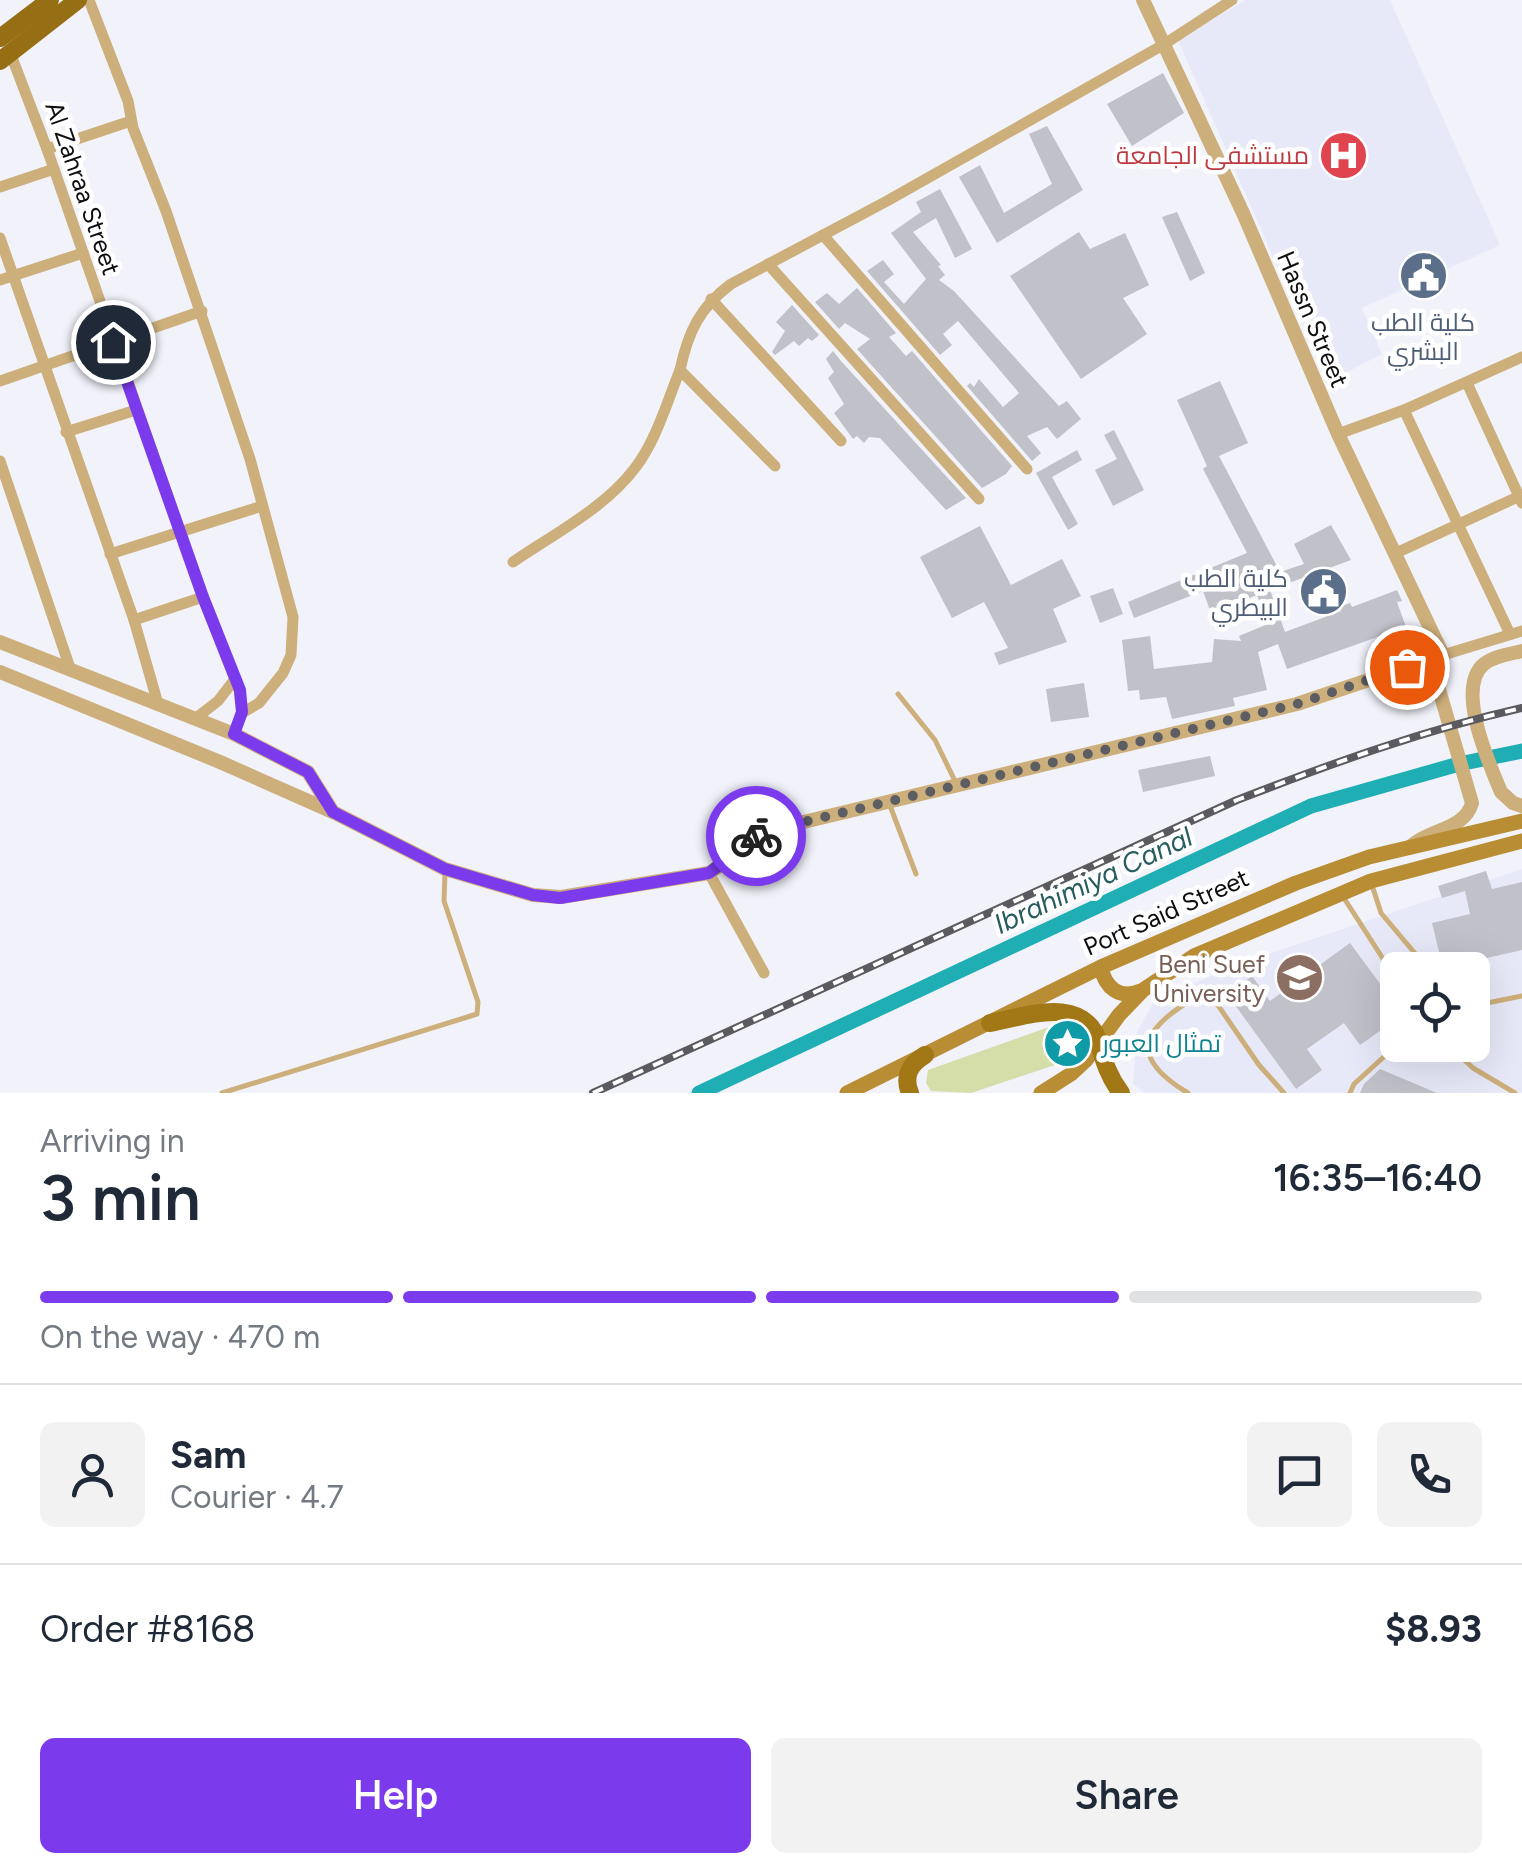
<!DOCTYPE html>
<meta charset="utf-8">
<style>
:root{--surface:#fff;--page:#f2f2f3;--text:#1f2937;--muted:#747a83;--line:#e0e1e3;--accent:#7c3aed}
body{margin:0;font-family:Figtree,Cairo,sans-serif;background:var(--page);color:var(--text);height:100vh;display:flex;flex-direction:column;font-size:38px;white-space:nowrap}
*{box-sizing:border-box;margin:0}
p{font-size:32px;color:var(--muted)}
.icon{flex:none;width:55px;height:55px;fill:none;stroke:currentColor;stroke-width:2;stroke-linecap:round;stroke-linejoin:round}
.map{position:relative;height:1093px;overflow:hidden}
.panel{display:flex;flex-direction:column;background:var(--surface);flex:1}
.panel>*{flex:none}
.tools{position:absolute;left:1380px;top:952px;display:grid;gap:20px}
.tools a{display:grid;place-items:center;width:110px;height:110px;border-radius:15px;background:var(--surface);box-shadow:0 10px 40px #0002;font-size:50px}
.pin{position:absolute;display:grid;place-items:center;width:85px;height:85px;color:#fff;margin:-42px;border:5px solid #fff;border-radius:50%;box-shadow:0 2px 10px #0007}
.courier{position:absolute;display:grid;place-items:center;width:100px;height:100px;margin:-50px;border:8px solid #7c3aed;border-radius:50%;background:#fff;color:#222;box-shadow:0 2px 12px #0007}
.headline em{font-style:normal;font-weight:600}
.headline div{display:flex;flex-direction:column-reverse}
.headline{display:flex;align-items:center;justify-content:space-between;height:170px;padding:0 40px}
h1{font-size:65px;font-weight:600;line-height:75px}
.bar{display:grid;grid-template-columns:repeat(4,1fr);gap:15px 10px;align-content:center;height:120px;padding:0 40px}
.bar i{height:12px;border-radius:8px;background:var(--line)}
.bar .on{background:var(--accent)}
.bar p{grid-column:span 4}
.line{display:flex;align-items:center;gap:25px;padding:0 40px;border-top:2px solid var(--line)}
.line div{flex:1}
.round{display:grid;place-items:center;flex:none;width:105px;height:105px;border-radius:15px;background:var(--page)}
.cta{display:flex;gap:20px;margin-top:auto;padding:20px 40px}
.cta a{flex:1;height:115px;border-radius:15px;background:var(--accent);color:#fff;font-size:40px;font-weight:600;line-height:115px;text-align:center}
.cta a+a{background:var(--page);color:var(--text)}
.map>svg:first-child{display:block}
.built{fill:#e7e9f9;fill-rule:evenodd}
.green{fill:#d5dda9}
.lines{fill:none;stroke-linecap:round;stroke-linejoin:round}
.canal{stroke:#1eaeb3;stroke-width:15}
.building{fill:#c0c1c9}
.service{stroke:#cdaf7b;stroke-width:5}
.minor{stroke:#cdaf7b;stroke-width:11}
.tertiary{stroke:#cdaf7b;stroke-width:14}
.secondary{stroke:#b98d34;stroke-width:15}
.primary{stroke:#a27715;stroke-width:18}
.trunk{stroke:#966e14;stroke-width:18}
.rail-casing{stroke:#5a5a5f;stroke-width:8}
.rail{stroke:#fff;stroke-width:4;stroke-dasharray:11;stroke-linecap:butt}
.done{stroke:#5d5e63;stroke-width:10;stroke-dasharray:0 18}
.route{stroke:#7c3aed;stroke-width:12}
.labels{text-anchor:middle;stroke-width:9;stroke-linejoin:round;paint-order:stroke}
.health-label{font-size:25px;fill:#be3a42;stroke:#fff;text-anchor:end}
.street-label{font-size:25px;fill:#0e0e11;stroke:#fff}
.service-label{font-size:25px;fill:#4e5e75;stroke:#fff}
.education-label{font-size:25px;fill:#785e54;stroke:#fff;text-anchor:end}
.culture-label{font-size:25px;fill:#0d838f;stroke:#fff;text-anchor:start}
.water-label{font-size:28px;font-style:italic;fill:#275d5f;stroke:#fff}
</style>
<div class="map">
<svg width="1522" height="1093" viewBox="0 0 1522 1093">
<rect width="100%" height="100%" fill="#f1f2fa"/>
<g class="built">
<path d="M1246,0H1390L1500,245L1362,308L1382,354L1328,382L1178,40Z"/>
<path d="M1522,869V1093H1145L1133,1084L1137,1032L1155,1000L1239,964ZM1398,970H1472V1045H1398Z"/>
</g>
<path class="green" d="M1060,1027L1073,1032L1081,1043L1080,1053L1073,1059L971,1093L931,1091L926,1083L928,1070L1046,1028Z"/>
<g class="lines">
<path class="canal" d="M699,1093L1311,806L1459,764L1522,751"/>
</g>
<g class="building">
<path d="M1163,73L1184,113L1132,146L1107,104Z"/>
<path d="M1047,126L1083,190L997,243L959,177L980,165L1004,213L1052,184L1029,134Z"/>
<path d="M940,189L972,249L955,258L936,218L913,232L941,265L938,266L945,275L939,280L954,291L1059,406L1067,401L1081,419L1057,439L1047,427L1027,436L1041,453L1032,461L967,386L970,383L974,387L979,379L1003,407L1019,393L958,321L943,334L952,345L940,355L867,271L883,260L894,274L884,282L904,304L926,279L891,233L921,212L916,202Z"/>
<path d="M1177,212L1205,273L1190,281L1162,217Z"/>
<path d="M1079,232L1090,249L1125,233L1149,285L1123,298L1147,334L1081,379L1010,276Z"/>
<path d="M857,288L896,333L889,337L906,356L912,351L1012,466L1006,474L982,488L857,349L870,339L845,323L839,329L815,302L827,293L839,304Z"/>
<path d="M792,305L819,335L812,341L808,338L799,346L794,341L775,355L772,352L785,331L776,322Z"/>
<path d="M833,351L841,361L966,498L946,510L880,438L869,437L864,443L857,436L853,439L834,413L844,404L828,378L834,372L826,359Z"/>
<path d="M1220,381L1248,443L1219,456L1280,572L1304,564L1294,544L1331,525L1351,560L1270,590L1285,632L1341,611L1339,607L1350,603L1352,607L1397,590L1402,601L1397,602L1406,627L1287,669L1278,644L1258,652L1267,690L1233,698L1235,706L1172,719L1166,697L1140,700L1139,690L1128,691L1122,640L1150,636L1154,669L1212,662L1214,639L1241,641L1239,636L1268,624L1257,595L1211,613L1203,591L1134,618L1128,602L1247,553L1203,469L1207,466L1177,400Z"/>
<path d="M1114,430L1144,490L1113,506L1095,470L1117,459L1104,435Z"/>
<path d="M1077,450L1082,460L1052,477L1078,524L1068,530L1036,473Z"/>
<path d="M980,526L1011,585L1062,559L1081,596L1053,609L1067,642L999,665L994,653L1008,648L984,602L952,618L920,557Z"/>
<path d="M1113,588L1123,614L1100,623L1090,596Z"/>
<path d="M1084,683L1089,717L1051,722L1046,689Z"/>
<path d="M1210,756L1215,776L1143,792L1138,770Z"/>
<path d="M1486,871L1492,889L1522,882V950L1443,968L1432,923L1470,914L1465,891L1442,898L1438,886Z"/>
<path d="M1350,943L1398,1008V1018L1360,1045L1344,1023L1307,1049L1322,1070L1296,1089L1227,994L1252,976L1270,1001Z"/>
<path d="M1380,1069L1437,1093H1360L1364,1084Z"/>
</g>
<g class="lines">
<g class="service">
<path d="M898,694L935,740L956,783"/>
<path d="M889,803L916,874"/>
<path d="M1371,882L1381,913L1429,970"/>
<path d="M1342,895L1398,982"/>
<path d="M1472,1006L1522,996"/>
<path d="M1448,1045L1473,1068L1515,1093"/>
<path d="M222,1093L477,1014L478,1002L444,901L445,872"/>
<path d="M1188,1093C1121,1053 1148,1025 1201,994L1213,998L1259,1065L1284,1093"/>
<path d="M1350,1093L1354,1084L1398,1044"/>
</g>
<g class="minor">
<path d="M89,0L128,101L133,128L166,211L250,459L293,617L291,655L283,673L259,703L242,713"/>
<path d="M11,55L47,149L203,597L239,690L242,713L234,734"/>
<path d="M47,149L131,121"/>
<path d="M0,187L54,169"/>
<path d="M823,235L1027,469"/>
<path d="M0,238L134,620L158,704"/>
<path d="M768,264L979,499"/>
<path d="M0,280L83,253"/>
<path d="M711,299L841,441"/>
<path d="M0,381L202,311"/>
<path d="M1467,383L1522,503"/>
<path d="M1404,410L1510,634"/>
<path d="M66,432L136,410"/>
<path d="M1338,434L1404,410L1522,357"/>
<path d="M0,461L71,671"/>
<path d="M775,466L680,370C688,332 700,307 731,284L887,201L1163,45L1232,0"/>
<path d="M1396,553L1522,495"/>
<path d="M110,554L262,506"/>
<path d="M513,562C554,534 605,508 635,468C656,441 667,402 680,370"/>
<path d="M134,620L203,597"/>
<path d="M1443,655L1522,631"/>
<path d="M196,718L218,701L235,679"/>
<path d="M709,873L764,973"/>
</g>
<g class="tertiary">
<path d="M1143,0L1243,213L1338,434L1443,655"/>
<path d="M0,642L234,734L308,772L333,812"/>
<path d="M1522,651C1510,654 1494,656 1484,664C1455,688 1489,763 1501,792L1513,803L1522,806"/>
<path d="M0,672L220,762L333,812L445,869L533,895L561,897L709,873L737,854L753,838L770,830L1297,704L1443,655"/>
<path d="M1409,848C1428,829 1465,830 1472,803L1438,686L1443,655"/>
</g>
<g class="secondary">
<path d="M1101,967C1105,988 1120,1000 1141,991"/>
<path d="M847,1093L1101,967L1296,883L1369,857L1522,821"/>
<path d="M1041,1093L1071,1074L1086,1060L1119,1015L1143,990L1194,956L1371,881L1522,841"/>
</g>
<g class="primary">
<path d="M990,1023C1027,1016 1084,994 1099,1043C1104,1062 1109,1077 1121,1093"/>
<path d="M910,1093C903,1076 910,1064 925,1055"/>
</g>
<g class="trunk">
<path d="M0,38L50,0"/>
<path d="M0,61L78,0"/>
</g>
<defs>
<path id="rail" d="M593,1093L1237,800C1330,764 1424,730 1522,708"/>
</defs>
<use href="#rail" class="rail-casing"/>
<use href="#rail" class="rail"/>
</g>
<g class="lines">
<path class="done" d="M756,836L770,830L1297,704L1407,667"/>
<path class="route" d="M113,342L203,597L240,690L242,712L234,734L308,772L333,812L445,869L533,895L560,898L709,873L756,836"/>
</g>
<defs>
<symbol id="hospital-disc" viewBox="-11 -11 22 22"><circle r="9.5" fill="#e0444e" stroke="#fff"/><path d="M-5-5h3v3.5h4V-5h3V5h-3V1.5h-4V5h-3Z" fill="#fff"/></symbol>
<symbol id="civic-disc" viewBox="-11 -11 22 22"><circle r="9.5" fill="#5c6f8a" stroke="#fff"/><path d="M-.6-6.5H3V-4.5H.6V-3L4-1V1h2V6H-6V1h2V-1L-.6-3ZM-1.2 2.5V6h2.4V2.5Z" fill="#fff"/></symbol>
<symbol id="university-disc" viewBox="-11 -11 22 22"><circle r="9.5" fill="#8d6e63" stroke="#fff"/><path d="M0-5L7-2L0 1L-7-2ZM-4 1L0 2.5L4 1V4Q0 6-4 4Z" fill="#fff"/></symbol>
<symbol id="sight-disc" viewBox="-11 -11 22 22"><circle r="9.5" fill="#0f9aa8" stroke="#fff"/><path d="M0-6L1.8-2.2L6-1.7L2.9 1.2L3.7 5.4L0 3.3L-3.7 5.4L-2.9 1.2L-6-1.7L-1.8-2.2Z" fill="#fff"/></symbol>
</defs>
<g fill-rule="evenodd">
<use href="#hospital-disc" x="1316" y="128" width="55" height="55"/>
<use href="#civic-disc" x="1396" y="248" width="55" height="55"/>
<use href="#civic-disc" x="1296" y="564" width="55" height="55"/>
<use href="#university-disc" x="1272" y="950" width="55" height="55"/>
<use href="#sight-disc" x="1040" y="1016" width="55" height="55"/>
</g>
<g class="labels">
<g class="health-label">
<text x="1309" y="164">مستشفى الجامعة</text>
</g>
<g class="street-label">
<text transform="translate(83 188) rotate(71)" y="9">Al Zahraa Street</text>
<text transform="translate(1313 319) rotate(67)" y="9">Hassn Street</text>
<text transform="translate(1166 912) rotate(-24)" y="9">Port Said Street</text>
</g>
<g class="service-label">
<text x="1423" y="331">كلية الطب<tspan x="1423" dy="29">البشري</tspan></text>
<text x="1288" y="587" text-anchor="end">كلية الطب<tspan x="1288" dy="29">البيطري</tspan></text>
</g>
<g class="education-label">
<text x="1265" y="973">Beni Suef<tspan x="1265" dy="29">University</tspan></text>
</g>
<g class="culture-label">
<text x="1102" y="1052">تمثال العبور</text>
</g>
<g class="water-label">
<text transform="translate(1093 880) rotate(-25)" y="10">Ibrahimiya Canal</text>
</g>
</g>
</svg>
<div class="tools">
<a><svg class="icon" aria-label="locate" viewBox="0 0 24 24"><circle cx="12" cy="12" r="6"/><path d="M12 2v4M12 18v4M2 12h4M18 12h4"/></svg></a>
</div>
<div class="pin" style="left:1407px;top:667px;background:#ea580c"><svg class="icon" aria-label="bag" viewBox="0 0 24 24"><path d="M5 8h14l-1 12H6zM9 8a3 3 0 0 1 6 0"/></svg></div>
<div class="pin" style="left:113px;top:342px;background:#1f2937"><svg class="icon" aria-label="home" viewBox="0 0 24 24"><path d="M3 11l9-7 9 7M6 9v11h12V9"/></svg></div>
<div class="courier" style="left:756px;top:836px"><svg class="icon" aria-label="bike" viewBox="0 0 24 24"><circle cx="6" cy="16" r="4"/><circle cx="18" cy="16" r="4"/><path d="M6 16l4-8h5l3 8M10 8l3 8H6M13 5h3"/></svg></div>
</div>
<section class="panel">
<div class="headline"><div><h1>3 min</h1><p>Arriving in</p></div><em>16:35–16:40</em></div>
<div class="bar"><i class="on"></i><i class="on"></i><i class="on"></i><i></i><p>On the way · 470 m</p></div>
<div class="line" style="height:180px"><a class="round"><svg class="icon" aria-label="person" viewBox="0 0 24 24"><circle cx="12" cy="8" r="4"/><path d="M4 21q1-7 8-7t8 7"/></svg></a><div><b>Sam</b><p>Courier · 4.7</p></div><a class="round"><svg class="icon" aria-label="chat" viewBox="0 0 24 24"><path d="M4 5h16v11H9l-5 4z"/></svg></a><a class="round"><svg class="icon" aria-label="phone" viewBox="0 0 24 24"><path d="M5 4h4l2 5-3 2q2 4 5 5l2-3 5 2v4C11 20 4 13 5 4z"/></svg></a></div>
<div class="line" style="height:130px"><div>Order #8168</div><b>$8.93</b></div>
<div class="cta"><a>Help</a><a>Share</a></div>
</section>
